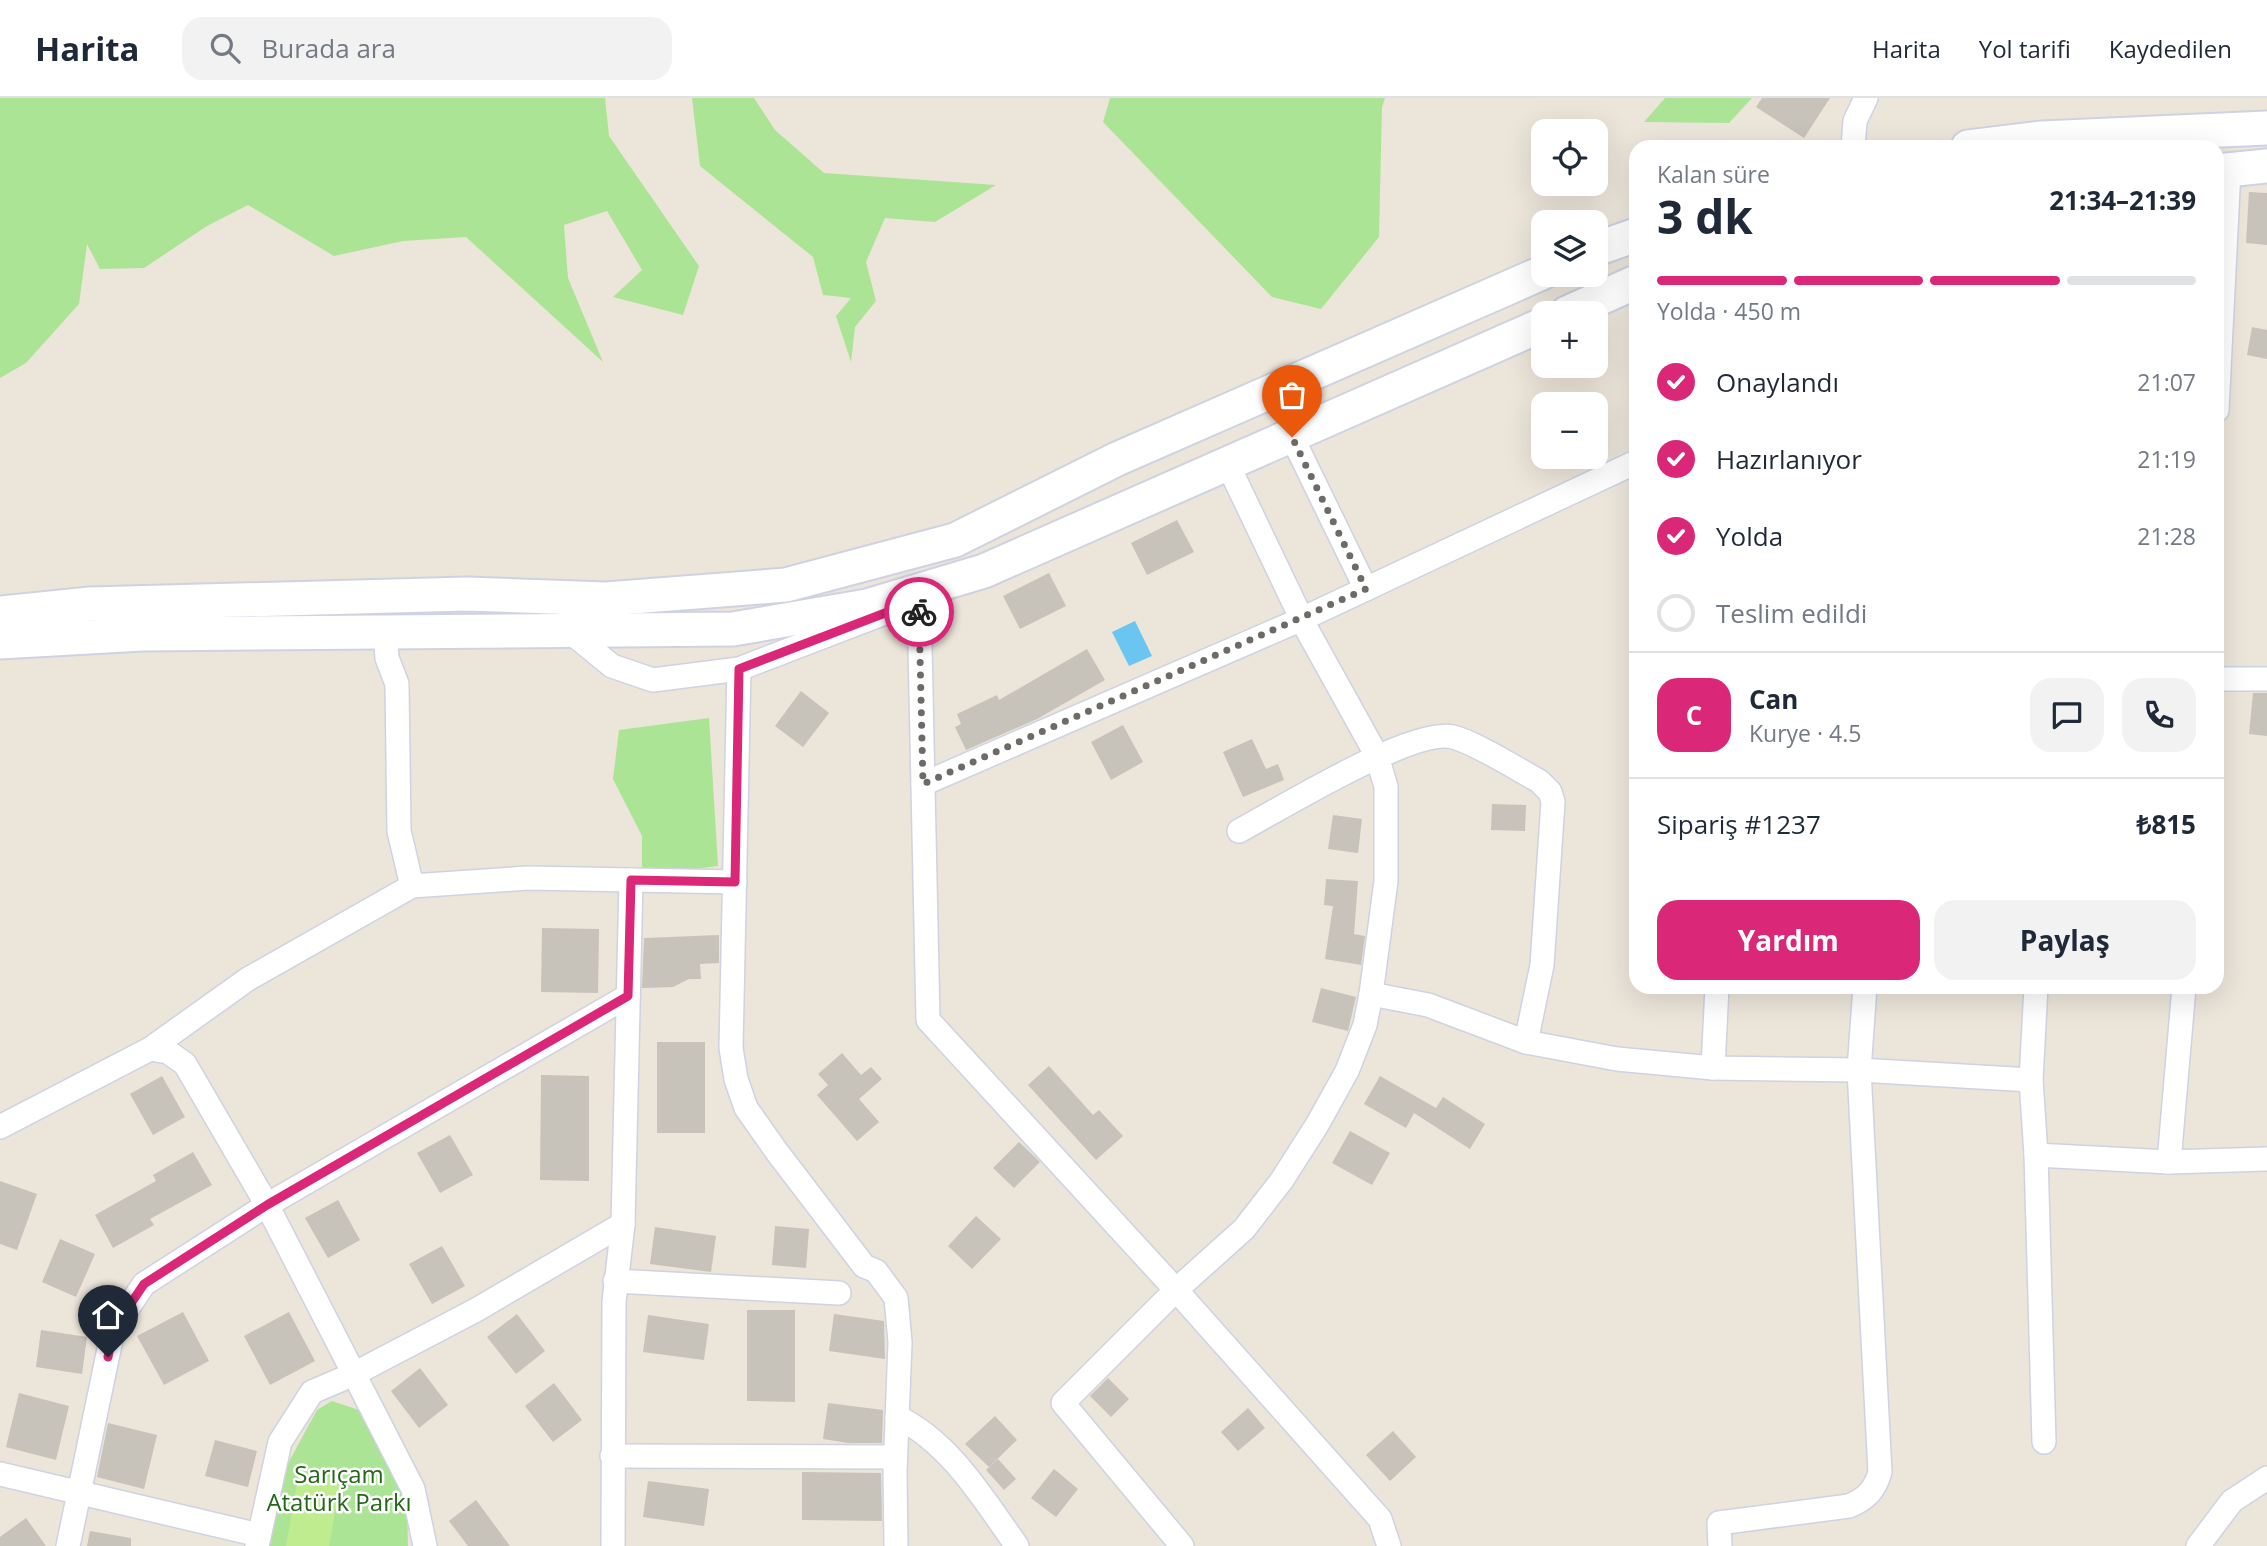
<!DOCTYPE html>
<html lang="tr">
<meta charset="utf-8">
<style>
:root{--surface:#fff;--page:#f2f2f3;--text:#1f2937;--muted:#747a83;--line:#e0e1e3;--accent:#db2777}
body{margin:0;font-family:"Open Sans",sans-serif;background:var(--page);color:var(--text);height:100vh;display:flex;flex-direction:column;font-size:26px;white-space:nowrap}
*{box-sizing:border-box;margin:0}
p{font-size:23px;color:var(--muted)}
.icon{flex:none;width:38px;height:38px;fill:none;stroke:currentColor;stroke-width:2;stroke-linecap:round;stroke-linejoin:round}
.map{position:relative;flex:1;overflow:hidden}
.side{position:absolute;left:1629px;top:42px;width:595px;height:854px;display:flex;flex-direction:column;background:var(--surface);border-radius:21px;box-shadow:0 7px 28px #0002}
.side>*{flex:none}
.buttons{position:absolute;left:1531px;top:21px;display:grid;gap:14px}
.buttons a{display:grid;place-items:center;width:77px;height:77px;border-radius:14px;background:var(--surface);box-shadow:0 7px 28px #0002;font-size:35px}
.pin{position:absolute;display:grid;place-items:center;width:60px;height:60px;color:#fff;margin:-72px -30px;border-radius:50% 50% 50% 0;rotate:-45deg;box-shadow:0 0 7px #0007}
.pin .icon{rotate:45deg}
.courier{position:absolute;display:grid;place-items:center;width:70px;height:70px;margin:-35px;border:5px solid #db2777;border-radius:50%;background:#fff;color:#222;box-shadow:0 2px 9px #0007}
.headline em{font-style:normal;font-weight:700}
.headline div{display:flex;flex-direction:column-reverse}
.headline{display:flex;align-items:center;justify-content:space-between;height:119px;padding:0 28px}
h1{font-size:46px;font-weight:700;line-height:52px}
.bar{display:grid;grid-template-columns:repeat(4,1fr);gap:10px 7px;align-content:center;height:84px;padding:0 28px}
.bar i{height:9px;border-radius:5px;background:var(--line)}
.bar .on{background:var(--accent)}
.bar p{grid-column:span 4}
.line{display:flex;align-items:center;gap:18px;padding:0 28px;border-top:2px solid var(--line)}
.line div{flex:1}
.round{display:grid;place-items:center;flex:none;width:74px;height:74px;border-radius:21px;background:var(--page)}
ol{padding:0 28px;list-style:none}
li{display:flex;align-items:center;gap:21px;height:77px}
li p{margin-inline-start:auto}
li .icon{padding:7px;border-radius:50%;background:var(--accent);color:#fff;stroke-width:4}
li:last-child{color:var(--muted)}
li i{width:38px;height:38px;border:4px solid var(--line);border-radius:50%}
.primary-button{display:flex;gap:14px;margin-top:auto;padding:14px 28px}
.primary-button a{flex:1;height:80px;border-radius:21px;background:var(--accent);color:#fff;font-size:28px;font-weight:700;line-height:80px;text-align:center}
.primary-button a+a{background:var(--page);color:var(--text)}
header{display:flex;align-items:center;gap:42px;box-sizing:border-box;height:98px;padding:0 35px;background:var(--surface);border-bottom:2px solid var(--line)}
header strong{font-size:33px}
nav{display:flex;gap:38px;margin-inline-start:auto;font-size:24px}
.search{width:490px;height:63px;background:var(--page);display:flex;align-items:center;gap:18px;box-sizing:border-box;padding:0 24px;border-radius:21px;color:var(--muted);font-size:26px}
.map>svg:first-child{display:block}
.green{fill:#ace495}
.pitch{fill:#c0ec90}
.water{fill:#6ac6f1}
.building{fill:#c7c2ba}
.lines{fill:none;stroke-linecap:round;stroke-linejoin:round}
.street-casing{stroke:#cfd2e2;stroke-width:26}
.secondary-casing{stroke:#cfd2e2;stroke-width:37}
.street{stroke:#fff;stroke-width:23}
.secondary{stroke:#fff;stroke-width:33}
.done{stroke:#6d6b67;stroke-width:7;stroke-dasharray:0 12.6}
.route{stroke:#db2777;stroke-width:9}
.labels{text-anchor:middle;stroke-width:5;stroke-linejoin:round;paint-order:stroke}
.park-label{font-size:24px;fill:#246718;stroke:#fff}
</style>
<header>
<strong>Harita</strong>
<div class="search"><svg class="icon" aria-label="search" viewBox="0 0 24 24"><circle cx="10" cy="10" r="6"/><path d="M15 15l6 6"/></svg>Burada ara</div>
<nav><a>Harita</a><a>Yol tarifi</a><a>Kaydedilen</a></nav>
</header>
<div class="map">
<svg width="2267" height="1448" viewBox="0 0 2267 1448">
<rect width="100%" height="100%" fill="#ece5da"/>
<g class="green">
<path d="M0,0H605L609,38L699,168L683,217L613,199L642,172L607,113L564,127L568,180L603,264L466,139L403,143L334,158L248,107L207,128L144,170L100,171L87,146L79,206L26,265L0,280Z"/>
<path d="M692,0H754L775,32L824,75L996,87L935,124L885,120L866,164L876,203L855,229L851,264L836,218L851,200L823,197L813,159L700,68Z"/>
<path d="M1110,0H1385L1382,9L1379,139L1321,211L1272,199L1103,24Z"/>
<path d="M1665,0H1752L1729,25L1644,24Z"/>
<path d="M709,620L718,768L642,778V738L613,681L619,632Z"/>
<path d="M332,1303L362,1313L407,1405L408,1448H265L286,1369L317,1312Z"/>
</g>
<path class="pitch" d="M299,1374L341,1382L329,1448H286Z"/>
<path class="water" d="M1135,523L1152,558L1129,568L1112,534Z"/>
<g class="building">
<path d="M1762,0H1830L1804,40L1756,9Z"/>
<path d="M2249,94L2267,95V147L2246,145Z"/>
<path d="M2252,229L2267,232V261L2247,257Z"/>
<path d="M1177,422L1194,454L1147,477L1131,445Z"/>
<path d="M1049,475L1066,508L1020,531L1003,498Z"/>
<path d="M1087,551L1105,582L1037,621L966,652L955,629L961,626L957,616L997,597L999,602Z"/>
<path d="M801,593L829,615L803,649L775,628Z"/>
<path d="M2253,595H2267V638L2249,636Z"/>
<path d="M1123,627L1143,664L1111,682L1091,644Z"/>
<path d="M1252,641L1266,671L1278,666L1284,682L1243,699L1223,654Z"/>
<path d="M1492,706L1526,707L1525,733L1491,732Z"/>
<path d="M1333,717L1362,721L1358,755L1328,751Z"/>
<path d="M1326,781L1358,783L1354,836L1365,838L1361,867L1325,861L1333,808L1324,807Z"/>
<path d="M542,830L599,831L598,895L541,894Z"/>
<path d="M719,837V865L700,866L701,881H689L673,889L642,890L644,840Z"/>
<path d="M1321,890L1356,899L1348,933L1312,924Z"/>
<rect x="657" y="944" width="48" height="91"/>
<path d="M842,955L861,977L871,969L882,981L859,1001L879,1024L857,1043L817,997L828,987L818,976Z"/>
<path d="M1049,968L1093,1017L1099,1012L1123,1038L1096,1062L1028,987Z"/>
<path d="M541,977L589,978V1083L540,1082Z"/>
<path d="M162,978L185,1019L153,1037L130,996Z"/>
<path d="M1380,978L1436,1010L1443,999L1485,1026L1470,1051L1414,1015L1406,1030L1364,1006Z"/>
<path d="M1350,1033L1390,1055L1372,1087L1332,1065Z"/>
<path d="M450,1037L473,1077L440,1095L417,1055Z"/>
<path d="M1019,1044L1040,1064L1014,1090L993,1070Z"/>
<path d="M193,1054L212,1087L150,1121L154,1127L113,1150L95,1117L156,1083L153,1077Z"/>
<path d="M0,1083L37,1096L17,1152L0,1146Z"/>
<path d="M338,1102L360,1142L328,1160L305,1120Z"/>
<path d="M976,1118L1001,1141L972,1171L948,1148Z"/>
<path d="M775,1128L809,1131L806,1170L772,1167Z"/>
<path d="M655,1129L716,1138L711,1174L650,1166Z"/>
<path d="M60,1141L95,1156L76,1199L42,1184Z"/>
<path d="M442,1148L465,1188L432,1206L409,1166Z"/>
<path d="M747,1212H795V1304L747,1303Z"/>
<path d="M183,1214L209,1263L164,1287L137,1238Z"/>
<path d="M289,1214L315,1263L270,1287L244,1238Z"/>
<path d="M517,1216L545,1253L516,1276L487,1239Z"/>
<path d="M834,1216L884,1223L885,1261L829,1253Z"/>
<path d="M648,1217L709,1226L704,1262L643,1254Z"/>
<path d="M41,1232L87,1239L82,1276L36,1269Z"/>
<path d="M420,1270L448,1307L419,1330L391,1293Z"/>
<path d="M1108,1280L1129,1301L1111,1319L1090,1298Z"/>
<path d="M554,1285L582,1322L553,1344L525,1308Z"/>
<path d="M19,1295L69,1308L56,1362L6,1349Z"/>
<path d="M828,1305L883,1312L882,1345H848L823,1341Z"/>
<path d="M1248,1310L1265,1330L1238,1353L1221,1334Z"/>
<path d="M995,1318L1017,1342L989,1369L965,1346Z"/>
<path d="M108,1325L157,1337L144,1391L97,1379Z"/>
<path d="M1393,1333L1416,1359L1390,1383L1366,1357Z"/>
<path d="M215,1342L257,1353L248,1389L205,1378Z"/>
<path d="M998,1361L1016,1381L1004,1392L986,1372Z"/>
<path d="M1054,1371L1078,1391L1056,1419L1031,1400Z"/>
<path d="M802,1374L881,1375L882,1423L802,1422Z"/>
<path d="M648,1383L709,1391L704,1428L643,1419Z"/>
<path d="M476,1402L510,1448H468L449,1423Z"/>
<path d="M26,1420L46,1448H0V1439Z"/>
<path d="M90,1433L131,1440V1448H87Z"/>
</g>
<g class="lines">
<defs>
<g id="street">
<path d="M1853,49L1855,23L1866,0"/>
<path d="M2217,312L2229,72"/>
<path d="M1292,339L1366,491"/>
<path d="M919,502L928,922L1176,1192L1380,1421L1389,1448"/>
<path d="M385,532L387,560L397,586L399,733L412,788"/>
<path d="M568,532L612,568L653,582L739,571L882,516"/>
<path d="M739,571L731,950L736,981L746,1010L777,1054L864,1168L876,1173L896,1200L900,1244L895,1375L896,1448"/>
<path d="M2217,581H2267"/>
<path d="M923,686L1302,521L1636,364"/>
<path d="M1239,733C1280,711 1413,629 1453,639C1476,645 1517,671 1539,683L1550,694L1553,704L1542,867L1526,944"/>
<path d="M2036,889L2031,982L2036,1057L2044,1344"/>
<path d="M1371,896L1428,907L1526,944L1617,961L1713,970L1859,972L2031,982"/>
<path d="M150,951L248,881L412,788L528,780L735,784"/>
<path d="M1713,970L1717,889"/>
<path d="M0,1029L150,951L168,954L185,966L267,1107L354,1276L476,1212L623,1126"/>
<path d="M2036,1057L2169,1064L2267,1061"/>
<path d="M2169,1064L2184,889"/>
<path d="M615,1183L839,1195"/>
<path d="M897,1319C950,1344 984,1402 1017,1448"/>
<path d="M612,1358L895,1359"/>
<path d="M0,1376L259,1437"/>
<path d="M68,1448L113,1232L144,1186L267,1107L628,898"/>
<path d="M257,1448L280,1344L312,1294L354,1276L413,1391L425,1448"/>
<path d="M613,1448L614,1204L623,1126L631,782"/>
<path d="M1182,1448L1063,1305L1176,1192L1244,1131L1282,1082L1317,1027L1347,973L1365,927L1371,896L1386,783V689L1377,658L1306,530L1228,367"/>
<path d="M1720,1448L1719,1425L1849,1408C1866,1401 1875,1392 1880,1374L1859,972L1865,889"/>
<path d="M2198,1448L2232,1403L2267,1380"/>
</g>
<g id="secondary">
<path d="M1968,49L2042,40L2267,30"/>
<path d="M2217,73L2267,68"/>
<path d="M1596,151L1636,137"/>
<path d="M1567,215L1636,184"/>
<path d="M0,515L90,506L467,496L606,501L786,487L955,442L1117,361L1544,174"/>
<path d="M0,544L142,536L733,531L867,508L984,473L1544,226"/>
</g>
</defs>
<use href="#street" class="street-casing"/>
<use href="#secondary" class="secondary-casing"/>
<use href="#street" class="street"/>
<use href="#secondary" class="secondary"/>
</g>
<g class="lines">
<path class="done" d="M919,514L923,686L1366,491L1292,339"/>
<path class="route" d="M108,1259L113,1232L144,1186L267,1107L628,898L631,782L735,784L739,571L919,502V514"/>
</g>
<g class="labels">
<g class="park-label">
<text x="339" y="1385">Sarıçam<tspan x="339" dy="28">Atatürk Parkı</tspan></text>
</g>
</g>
</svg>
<div class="buttons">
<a><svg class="icon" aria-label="locate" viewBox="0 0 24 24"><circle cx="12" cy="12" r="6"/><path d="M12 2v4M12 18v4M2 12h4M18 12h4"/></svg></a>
<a><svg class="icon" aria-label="layers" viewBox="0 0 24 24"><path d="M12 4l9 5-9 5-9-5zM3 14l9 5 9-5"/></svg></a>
<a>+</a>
<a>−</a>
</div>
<div class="pin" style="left:1292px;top:339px;background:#ea580c"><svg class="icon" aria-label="bag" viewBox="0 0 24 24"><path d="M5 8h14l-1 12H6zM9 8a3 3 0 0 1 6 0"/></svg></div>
<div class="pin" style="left:108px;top:1259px;background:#1f2937"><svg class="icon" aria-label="home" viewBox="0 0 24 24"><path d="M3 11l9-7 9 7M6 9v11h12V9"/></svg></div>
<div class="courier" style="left:919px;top:514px"><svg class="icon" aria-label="bike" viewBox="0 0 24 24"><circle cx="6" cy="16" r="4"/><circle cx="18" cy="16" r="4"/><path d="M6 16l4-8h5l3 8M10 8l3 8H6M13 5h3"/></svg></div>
<section class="side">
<div class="headline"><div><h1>3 dk</h1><p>Kalan süre</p></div><em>21:34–21:39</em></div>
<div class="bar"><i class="on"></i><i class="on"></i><i class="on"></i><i></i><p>Yolda · 450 m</p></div>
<ol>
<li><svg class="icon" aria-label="check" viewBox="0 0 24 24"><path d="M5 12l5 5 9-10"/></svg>Onaylandı<p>21:07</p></li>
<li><svg class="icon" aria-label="check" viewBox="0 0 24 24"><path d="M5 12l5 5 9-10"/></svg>Hazırlanıyor<p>21:19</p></li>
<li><svg class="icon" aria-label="check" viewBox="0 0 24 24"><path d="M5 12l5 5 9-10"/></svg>Yolda<p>21:28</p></li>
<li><i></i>Teslim edildi</li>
</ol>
<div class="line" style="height:126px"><b class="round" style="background:var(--accent);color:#fff">C</b><div><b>Can</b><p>Kurye · 4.5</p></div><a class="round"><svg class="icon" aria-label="chat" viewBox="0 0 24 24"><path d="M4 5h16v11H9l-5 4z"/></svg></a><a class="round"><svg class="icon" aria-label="phone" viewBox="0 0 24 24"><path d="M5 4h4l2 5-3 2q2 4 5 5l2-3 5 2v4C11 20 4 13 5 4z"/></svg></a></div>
<div class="line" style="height:91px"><div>Sipariş #1237</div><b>₺815</b></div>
<div class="primary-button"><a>Yardım</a><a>Paylaş</a></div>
</section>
</div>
